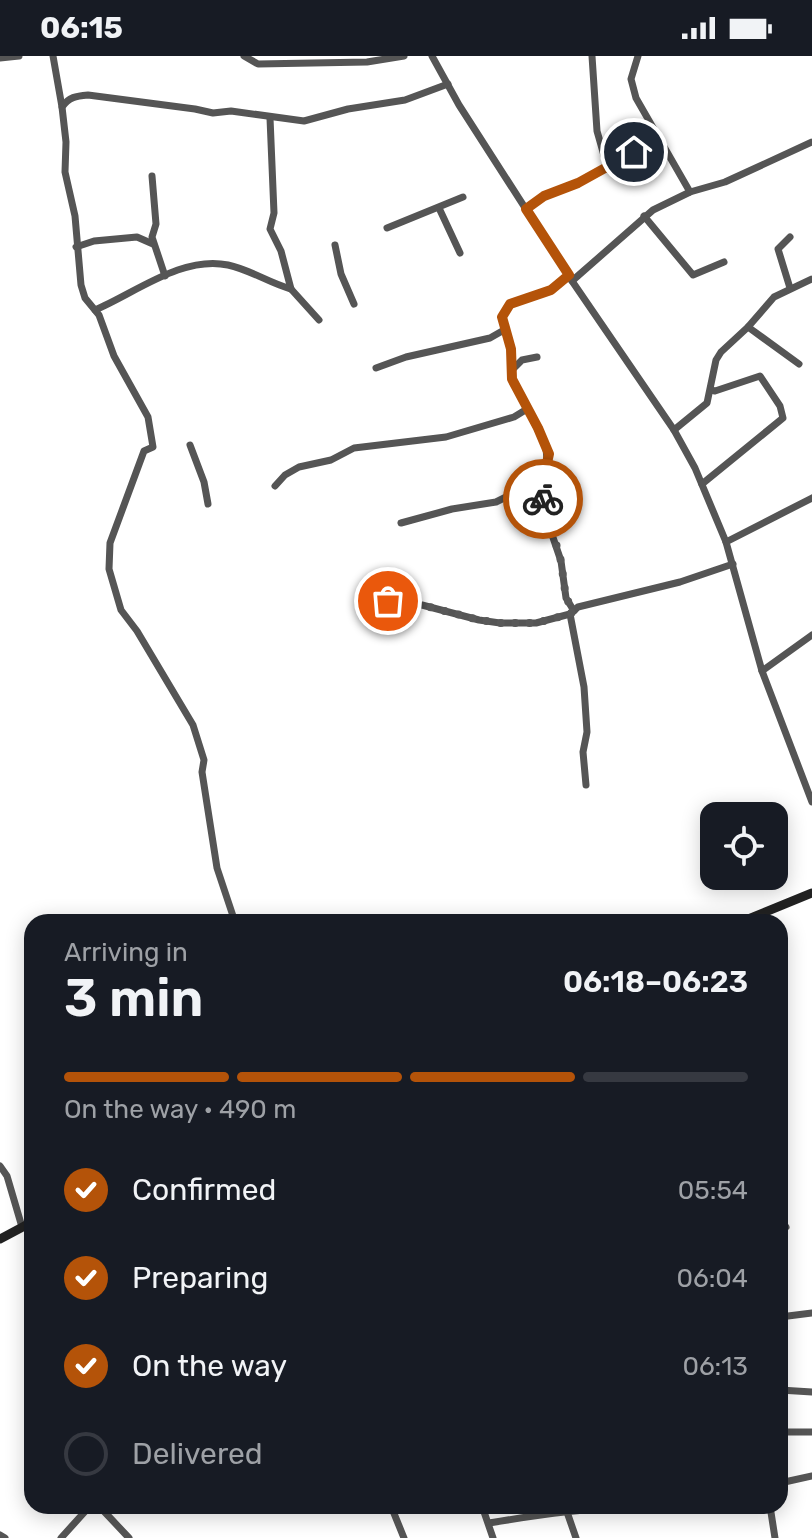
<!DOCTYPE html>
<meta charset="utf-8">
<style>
:root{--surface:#171b24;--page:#242831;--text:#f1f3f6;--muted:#9ea1a6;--line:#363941;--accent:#b45309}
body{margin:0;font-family:Rubik,sans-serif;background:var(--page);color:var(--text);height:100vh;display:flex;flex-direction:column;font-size:30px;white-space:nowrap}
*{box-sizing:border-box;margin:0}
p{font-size:26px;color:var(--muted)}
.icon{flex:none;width:44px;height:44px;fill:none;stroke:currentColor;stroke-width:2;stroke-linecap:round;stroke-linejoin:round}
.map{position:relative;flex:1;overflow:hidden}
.sheet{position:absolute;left:24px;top:858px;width:764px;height:600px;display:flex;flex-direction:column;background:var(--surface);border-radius:24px;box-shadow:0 4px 20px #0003}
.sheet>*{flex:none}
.buttons{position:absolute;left:700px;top:746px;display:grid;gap:16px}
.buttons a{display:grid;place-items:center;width:88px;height:88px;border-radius:16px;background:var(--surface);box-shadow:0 4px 20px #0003;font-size:40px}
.pin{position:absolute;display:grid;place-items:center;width:68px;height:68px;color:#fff;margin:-34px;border:4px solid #fff;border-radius:50%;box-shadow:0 2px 8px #0007}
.courier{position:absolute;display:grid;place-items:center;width:80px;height:80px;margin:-40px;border:6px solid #b45309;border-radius:50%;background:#fff;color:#222;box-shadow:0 2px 10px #0007}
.overview em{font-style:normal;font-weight:600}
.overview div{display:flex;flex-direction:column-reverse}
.overview{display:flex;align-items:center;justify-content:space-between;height:136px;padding:0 40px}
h1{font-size:52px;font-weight:600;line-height:60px}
.bar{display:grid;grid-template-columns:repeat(4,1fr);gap:12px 8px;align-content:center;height:96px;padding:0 40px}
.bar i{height:10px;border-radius:6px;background:var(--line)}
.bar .current{background:var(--accent)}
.bar p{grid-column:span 4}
ol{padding:0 40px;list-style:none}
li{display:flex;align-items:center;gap:24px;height:88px}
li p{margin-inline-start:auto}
li .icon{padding:8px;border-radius:50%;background:var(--accent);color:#fff;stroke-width:4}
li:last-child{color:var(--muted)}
li i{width:44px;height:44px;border:4px solid var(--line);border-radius:50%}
.status{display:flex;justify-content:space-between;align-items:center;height:56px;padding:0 40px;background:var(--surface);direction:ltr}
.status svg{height:22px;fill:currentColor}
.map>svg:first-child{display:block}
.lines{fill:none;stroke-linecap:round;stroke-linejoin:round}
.street{stroke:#555;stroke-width:7}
.secondary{stroke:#222;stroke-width:9}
.done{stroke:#595959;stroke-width:8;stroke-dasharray:0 14.4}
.route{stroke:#b45309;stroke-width:10}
</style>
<div class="status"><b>06:15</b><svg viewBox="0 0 49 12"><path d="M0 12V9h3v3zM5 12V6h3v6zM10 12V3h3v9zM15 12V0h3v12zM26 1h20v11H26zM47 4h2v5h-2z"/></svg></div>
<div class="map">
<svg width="812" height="1482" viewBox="0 0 812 1482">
<rect width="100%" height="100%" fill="#fff"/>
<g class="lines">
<g class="street">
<path d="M53,0L62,51"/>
<path d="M244,0L258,8L367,6L404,0"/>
<path d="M432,0L459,49L572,225L674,374L695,412L726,486L762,615L812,746"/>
<path d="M592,0L597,75L607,110"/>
<path d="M638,0L631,23L636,42L690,136"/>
<path d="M0,2L19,0"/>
<path d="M270,62L274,157L270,173L281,195L291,233L319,264"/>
<path d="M152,120L156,168L152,181L165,220"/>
<path d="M439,152L460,197"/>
<path d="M526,153L544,140L578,127L660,83"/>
<path d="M644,160L693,219L724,206"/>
<path d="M387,172L463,141"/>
<path d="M335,189L341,218L354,248"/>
<path d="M76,191L94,185L137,181L153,188"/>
<path d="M572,225L653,154L690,136L725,126L812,86"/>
<path d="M790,232L778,193L790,181"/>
<path d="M95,254C135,237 183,199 228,209C251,214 269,227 291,233"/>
<path d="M748,271L799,308"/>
<path d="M376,312L406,301L490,282L504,274"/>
<path d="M512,314L522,304L537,301"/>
<path d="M674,374L707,347L716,304L721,296L748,271L774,241L812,223"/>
<path d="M190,389L204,426L208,448"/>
<path d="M533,425L542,440L546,461L561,505L566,542L574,555"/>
<path d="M702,428L783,362L780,350L760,320L715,335L711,334"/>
<path d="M275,430L285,419L299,411L331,404L354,392L446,381L514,361L527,353"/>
<path d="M401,467L452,453L496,446L528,430L547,407L546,390L512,323L511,293L502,261L510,248L551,234L569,219"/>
<path d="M726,486L812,442"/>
<path d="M388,545L422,549L479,564L500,567H536L570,558"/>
<path d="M762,615L812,579"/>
<path d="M586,729L583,696L587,676L584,631L570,558L578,551L680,526L733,508"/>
<path d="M235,866L217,812L202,716L204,704L193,669L137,575L121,554L109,513L110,487L144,395L153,391L148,361L114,300L99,259L85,242L81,229L75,160L65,116L66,86L62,51C69,41 76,40 88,39L195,53L213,57L231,55L304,65L348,53L405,44L448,28"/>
<path d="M31,1041L32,1044"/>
<path d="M0,1110L7,1120L22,1171"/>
<path d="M780,1174L786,1171"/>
<path d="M780,1261L812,1257"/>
<path d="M780,1334L812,1336"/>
<path d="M780,1354V1402"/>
<path d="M781,1376H812"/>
<path d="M780,1427L812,1420"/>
<path d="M99,1450L129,1482"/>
<path d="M391,1450L404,1482"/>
<path d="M482,1450L493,1482"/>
<path d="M770,1450L775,1482"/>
<path d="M567,1456L576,1482"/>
<path d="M489,1467C532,1460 575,1453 619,1452C637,1451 658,1457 674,1450"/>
<path d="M0,1479L5,1482"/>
<path d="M61,1482L90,1450"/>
</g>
<g class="secondary">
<path d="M741,866L812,837"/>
<path d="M0,1183L32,1166"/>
</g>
</g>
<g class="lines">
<path class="done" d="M388,545L422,549L479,564L500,567H536L570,558L574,555L566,542L561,505L543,443"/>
<path class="route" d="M543,443L533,425L547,407L549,398L538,372L512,323L511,293L502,261L510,248L551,234L569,219L526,153L544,140L578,127L634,96"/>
</g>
</svg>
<div class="buttons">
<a><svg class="icon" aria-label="locate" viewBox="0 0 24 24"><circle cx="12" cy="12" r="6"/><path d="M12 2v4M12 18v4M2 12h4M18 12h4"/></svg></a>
</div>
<div class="pin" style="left:388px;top:545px;background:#ea580c"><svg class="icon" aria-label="bag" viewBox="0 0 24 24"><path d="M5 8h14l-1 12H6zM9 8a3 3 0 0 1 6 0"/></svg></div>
<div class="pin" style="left:634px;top:96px;background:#1f2937"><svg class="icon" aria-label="home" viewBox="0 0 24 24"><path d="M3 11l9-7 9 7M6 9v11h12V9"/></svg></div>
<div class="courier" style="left:543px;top:443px"><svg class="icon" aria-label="bike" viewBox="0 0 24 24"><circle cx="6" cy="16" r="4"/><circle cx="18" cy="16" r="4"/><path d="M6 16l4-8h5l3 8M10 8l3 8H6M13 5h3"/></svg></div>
<section class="sheet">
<div class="overview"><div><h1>3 min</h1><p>Arriving in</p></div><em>06:18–06:23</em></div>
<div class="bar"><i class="current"></i><i class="current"></i><i class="current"></i><i></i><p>On the way · 490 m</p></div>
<ol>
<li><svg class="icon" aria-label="check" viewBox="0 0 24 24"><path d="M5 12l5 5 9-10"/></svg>Confirmed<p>05:54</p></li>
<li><svg class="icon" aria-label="check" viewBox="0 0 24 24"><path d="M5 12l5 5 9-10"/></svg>Preparing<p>06:04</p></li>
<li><svg class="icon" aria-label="check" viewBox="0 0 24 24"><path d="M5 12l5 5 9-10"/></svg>On the way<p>06:13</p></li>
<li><i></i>Delivered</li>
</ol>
</section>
</div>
